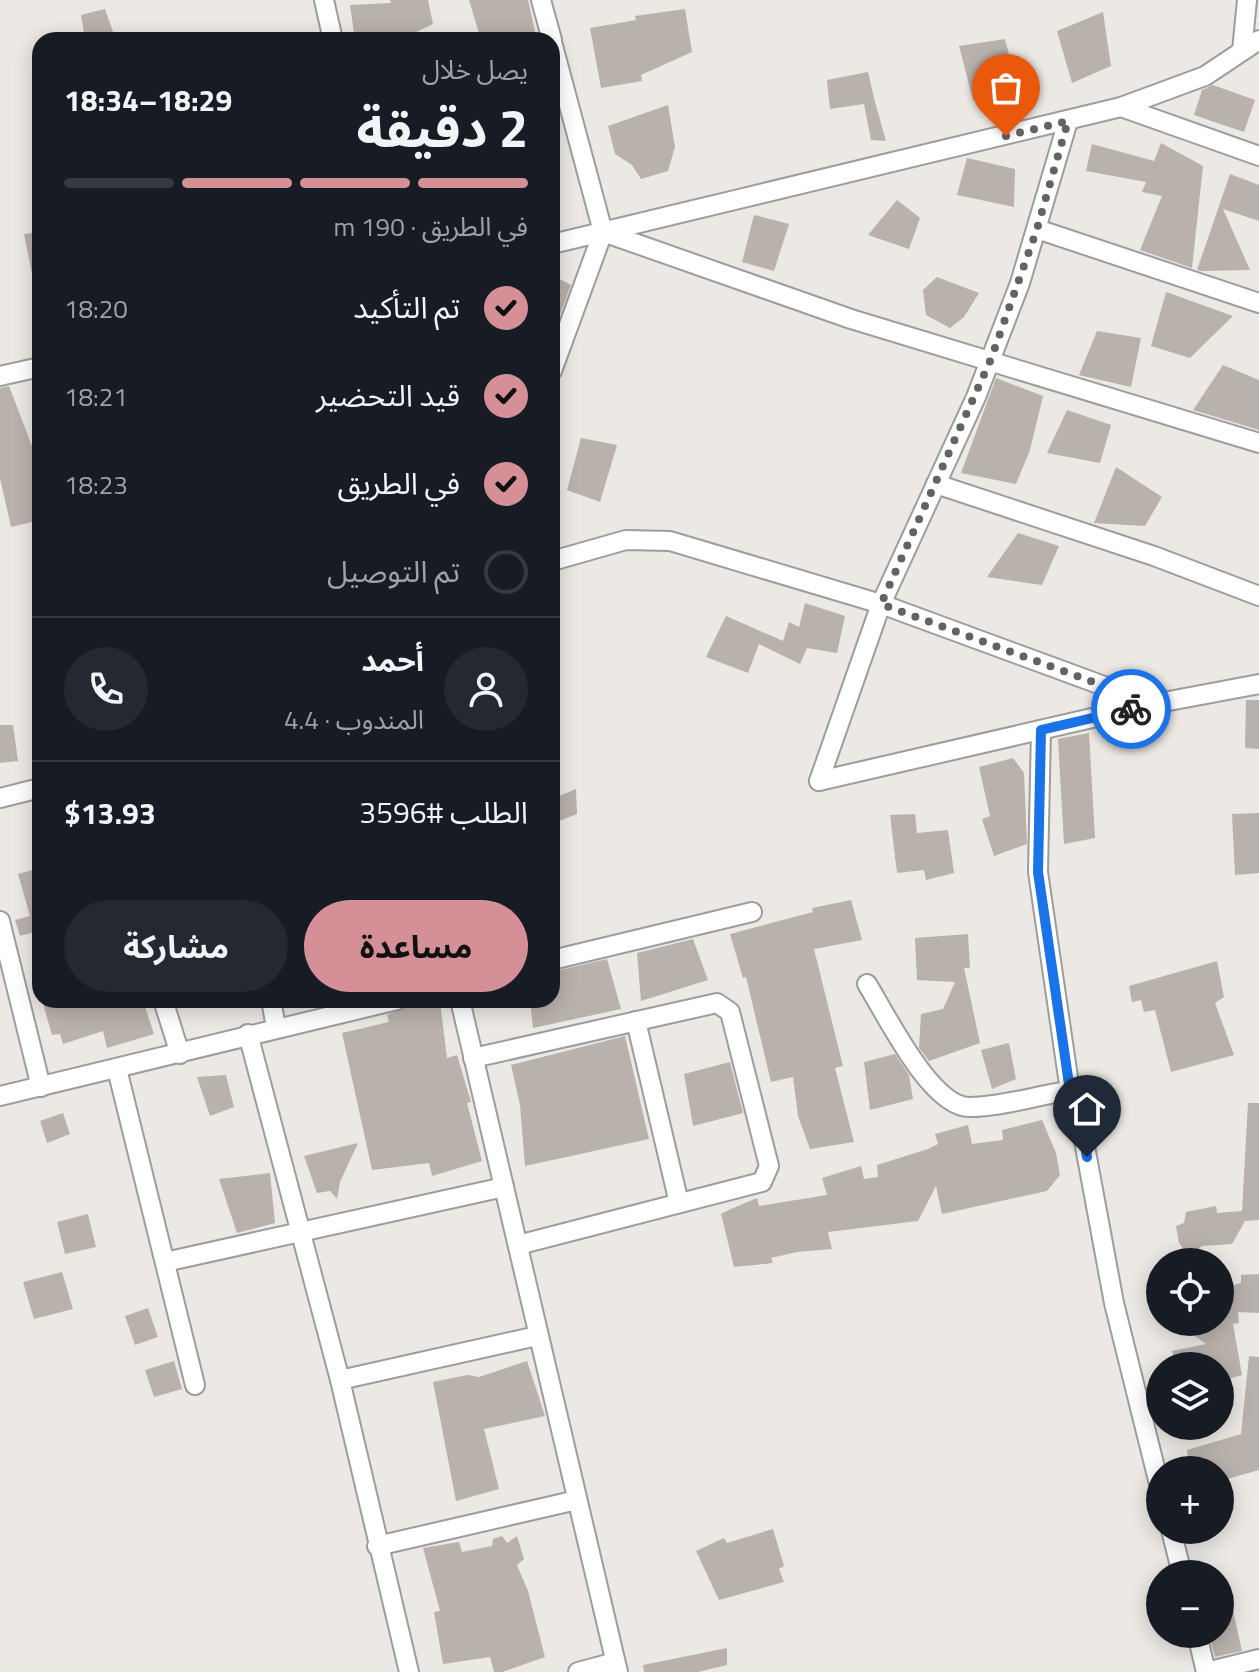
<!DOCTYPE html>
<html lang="ar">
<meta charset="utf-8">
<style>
:root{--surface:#171b24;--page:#242831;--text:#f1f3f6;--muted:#9ea1a6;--line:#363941;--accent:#d58f97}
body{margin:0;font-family:"Titillium Web","Noto Sans Arabic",sans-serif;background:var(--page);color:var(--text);direction:rtl;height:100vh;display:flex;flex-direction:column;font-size:30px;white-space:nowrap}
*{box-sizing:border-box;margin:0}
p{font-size:26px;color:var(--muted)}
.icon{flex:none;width:44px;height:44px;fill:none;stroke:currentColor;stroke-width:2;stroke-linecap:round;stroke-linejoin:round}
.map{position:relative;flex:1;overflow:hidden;direction:ltr}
.sheet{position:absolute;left:32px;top:32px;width:528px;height:976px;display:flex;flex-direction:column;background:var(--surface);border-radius:24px;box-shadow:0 4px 20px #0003;direction:rtl}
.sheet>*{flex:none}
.fabs{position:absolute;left:1146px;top:1248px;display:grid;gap:16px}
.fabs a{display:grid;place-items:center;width:88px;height:88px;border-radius:50%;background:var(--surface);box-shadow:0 4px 20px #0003;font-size:40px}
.pin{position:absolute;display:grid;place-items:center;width:68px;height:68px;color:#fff;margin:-82px -34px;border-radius:50% 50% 50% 0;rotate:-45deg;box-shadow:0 0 8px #0007}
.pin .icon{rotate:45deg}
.courier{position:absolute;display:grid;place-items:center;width:80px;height:80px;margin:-40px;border:6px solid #1a73e8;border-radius:50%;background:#fff;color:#222;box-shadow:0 2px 10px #0007}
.overview em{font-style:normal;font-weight:700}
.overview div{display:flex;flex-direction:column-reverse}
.overview{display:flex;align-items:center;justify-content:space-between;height:136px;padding:0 32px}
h1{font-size:52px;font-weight:700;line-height:60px}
.bar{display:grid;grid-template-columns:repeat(4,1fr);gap:12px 8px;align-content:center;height:96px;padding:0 32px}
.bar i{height:10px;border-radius:6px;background:var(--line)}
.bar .active{background:var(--accent)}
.bar p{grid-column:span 4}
.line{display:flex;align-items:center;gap:20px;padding:0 32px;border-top:2px solid var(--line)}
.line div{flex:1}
.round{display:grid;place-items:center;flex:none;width:84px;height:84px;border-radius:42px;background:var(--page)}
ol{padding:0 32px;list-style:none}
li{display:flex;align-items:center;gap:24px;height:88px}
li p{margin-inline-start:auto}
li .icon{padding:8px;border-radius:50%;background:var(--accent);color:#111;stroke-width:4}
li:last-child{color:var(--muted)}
li i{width:44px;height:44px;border:4px solid var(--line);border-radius:50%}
.action{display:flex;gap:16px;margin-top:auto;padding:16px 32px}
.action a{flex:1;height:92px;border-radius:48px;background:var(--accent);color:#111;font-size:32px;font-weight:700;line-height:92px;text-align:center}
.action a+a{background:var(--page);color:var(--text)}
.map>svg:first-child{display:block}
.building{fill:#b9b1ac}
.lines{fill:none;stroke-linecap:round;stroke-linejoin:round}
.street-casing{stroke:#9d9d9d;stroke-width:22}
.street{stroke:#fff;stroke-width:18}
.done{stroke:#656362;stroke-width:8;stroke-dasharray:0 14.4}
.route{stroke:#1a73e8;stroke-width:10}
</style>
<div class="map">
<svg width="1259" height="1672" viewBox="0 0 1259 1672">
<rect width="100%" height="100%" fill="#ece8e3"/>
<g class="building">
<path d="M390,0H428L433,24L400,40H355L350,5L391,3Z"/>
<path d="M469,0H528L537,40H481Z"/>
<path d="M105,9L113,32L85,38L81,15Z"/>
<path d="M685,9L692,52L641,75L642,81L601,88L590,28L636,20L635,16Z"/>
<path d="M1103,12L1111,66L1072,83L1057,31Z"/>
<path d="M1005,39L1018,90L973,100L959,46Z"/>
<path d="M868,72L875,102L886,141L871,140L864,104L830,109L827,80Z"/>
<path d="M1213,85L1255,100L1244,132L1194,115L1202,90Z"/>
<path d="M668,105L675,147L668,171L641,179L632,165L615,154L608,126Z"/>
<path d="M1161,143L1203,166L1192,268L1140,250L1162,196L1142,192L1146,182L1086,171L1092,144L1154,161Z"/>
<path d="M967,158L1015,169L1014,207L957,195Z"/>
<path d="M1230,174L1259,185V221L1223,209L1250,270L1201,271L1197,270Z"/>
<path d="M897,200L920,218L909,249L868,235Z"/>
<path d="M754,215L789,224L774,271L742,262Z"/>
<path d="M40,232V279H33L24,234Z"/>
<path d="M552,275L571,285L552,336Z"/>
<path d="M937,277L979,293L964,317L950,328L926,315L923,290Z"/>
<path d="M1166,292L1194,302L1233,316L1190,358L1151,346Z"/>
<path d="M1097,331L1141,338L1131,387L1079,375Z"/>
<path d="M1223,365L1259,380V430L1193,410Z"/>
<path d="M996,378L1043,396L1030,450L1016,484L961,473Z"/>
<path d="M9,386L37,459H40V520L11,527L0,478V388Z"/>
<path d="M1067,410L1111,425L1100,463L1047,453Z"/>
<path d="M581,438L617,445L600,502L567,490Z"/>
<path d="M1116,467L1162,497L1145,526L1094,523Z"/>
<path d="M1018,533L1059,546L1042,585L987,577Z"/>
<path d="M805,603L845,616L837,653L807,648L800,664L759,644L748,673L706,657L726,616L783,641L789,622L799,627Z"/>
<path d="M1246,700H1259V749L1245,748Z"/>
<path d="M0,725H13L18,761L0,763Z"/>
<path d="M1089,733L1095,838L1064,844L1058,739Z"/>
<path d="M1013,758L1024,773L1027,844L994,856L982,819L990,816L979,767Z"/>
<path d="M576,789L577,814L552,824V799Z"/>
<path d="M1259,813V873L1235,875L1232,814Z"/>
<path d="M915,814L917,833L948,830L954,873L926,880L924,870L897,873L890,815Z"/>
<path d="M40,868V936L36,937L34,932L20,936L15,920L30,916L18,874Z"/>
<path d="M851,900L862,940L814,949L843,1066L835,1068L854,1142L810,1149L798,1116L793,1077L771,1082L746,977L743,978L730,934L813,912L812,908Z"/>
<path d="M968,934L970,968H964L980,1043L929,1061L919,1048L921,1014L943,1009L955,982L917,980L915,938Z"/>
<path d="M693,939L708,980L641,1001L637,953Z"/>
<path d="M607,959L621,1009L533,1028L530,1000H552V972Z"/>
<path d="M1217,961L1224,997L1215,1003L1234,1055L1171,1072L1155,1010L1144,1012L1141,1000L1132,1002L1129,986Z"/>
<path d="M42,1000H143L154,1034L107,1048L103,1031L63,1044L60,1034L52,1035Z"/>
<path d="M440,1002L447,1058L457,1055L471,1102L467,1103L482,1161L432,1176L429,1163L372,1170L342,1033L389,1022L387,1015L406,1007Z"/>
<path d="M625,1036L649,1139L525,1166L520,1105L511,1065Z"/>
<path d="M1009,1043L1016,1079L992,1089L981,1050Z"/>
<path d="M895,1054L909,1075L913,1099L870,1110L864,1062Z"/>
<path d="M730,1062L743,1113L693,1126L684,1074Z"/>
<path d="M226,1075L234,1107L210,1116L197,1077Z"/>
<path d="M1248,1103H1259V1220L1245,1221L1232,1244L1202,1246L1189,1256L1179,1243L1176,1226L1184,1223L1186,1212L1216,1206L1217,1213L1242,1211Z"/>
<path d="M63,1113L70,1134L47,1143L40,1121Z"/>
<path d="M1042,1120L1056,1153L1060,1175L1047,1191L942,1214L936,1186L918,1221L828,1232L832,1249L797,1252L771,1258L773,1263L734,1267L721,1214L731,1209L757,1198L759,1206L827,1195L822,1178L861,1166L864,1179L878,1177L877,1165L928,1149L938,1144L935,1134L968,1125L972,1144L1003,1140L1002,1130Z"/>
<path d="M358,1143L340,1182L337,1199L330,1191L317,1193L304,1156Z"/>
<path d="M270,1173L275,1223L237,1233L219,1179Z"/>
<path d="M88,1214L96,1247L65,1254L57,1222Z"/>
<path d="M62,1272L73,1309L34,1319L23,1282Z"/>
<path d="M1259,1274V1313L1238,1312L1239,1323L1233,1324L1242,1375L1220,1381V1366H1176L1172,1351L1206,1344L1175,1322H1220V1289L1241,1283V1275Z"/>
<path d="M148,1308L158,1337L135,1345L125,1316Z"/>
<path d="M1249,1356L1259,1357V1470L1220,1481V1470H1189L1187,1450L1241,1434Z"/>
<path d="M174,1361L182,1389L154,1397L145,1370Z"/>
<path d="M527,1361L545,1416L484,1429L499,1489L456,1501L433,1382L467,1375L479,1377Z"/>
<path d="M773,1529L784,1566L779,1569L784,1582L719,1600L696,1551L724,1538L727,1543Z"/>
<path d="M502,1536L507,1543L517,1536L524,1559L517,1565L528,1591L545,1657L502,1672H494L490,1657L443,1664L434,1612L440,1611L423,1548L459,1542L462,1552L492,1546L493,1539Z"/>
<path d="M1226,1580L1242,1651L1215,1657L1209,1634H1220V1581Z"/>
<path d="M727,1648V1665L698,1672H644L643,1665Z"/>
</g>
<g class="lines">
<defs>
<g id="street">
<path d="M324,0L333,40"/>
<path d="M541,0L552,40"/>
<path d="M552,42L603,232L552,371"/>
<path d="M1242,51L1247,0"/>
<path d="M1121,107L1259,156"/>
<path d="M1037,229L1259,303"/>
<path d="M603,232L851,319L1259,443"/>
<path d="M552,244L1121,107L1205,76L1259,40"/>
<path d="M0,376L40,367"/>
<path d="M936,484L1154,556L1259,596"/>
<path d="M552,561L626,540L670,541L881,604L1153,704"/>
<path d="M1041,730L1038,872L1070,1091"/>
<path d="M819,781L881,604L976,397L1020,283L1068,121"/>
<path d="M819,781L1153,704L1259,684"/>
<path d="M0,798L40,788"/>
<path d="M0,921L41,1087"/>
<path d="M552,960L752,912"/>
<path d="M867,984C886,1014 931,1108 970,1107C999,1107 1032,1097 1061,1092L1070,1091L1076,1098L1114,1303L1160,1488"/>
<path d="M163,1000L180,1054"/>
<path d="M271,1000L276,1027"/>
<path d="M460,1000L618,1672"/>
<path d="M636,1021L679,1203"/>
<path d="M248,1034L340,1380L409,1672"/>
<path d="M473,1058L717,1003L730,1012L769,1166L762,1182L518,1245"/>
<path d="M117,1069L195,1385"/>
<path d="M0,1096L397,1000"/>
<path d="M165,1262L504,1187"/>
<path d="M340,1380L537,1336"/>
<path d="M1171,1530L1182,1574"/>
<path d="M377,1546L577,1500"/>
<path d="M1197,1634L1206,1672L1259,1659"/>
<path d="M578,1672L615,1662"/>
</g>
</defs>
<use href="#street" class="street-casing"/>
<use href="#street" class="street"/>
</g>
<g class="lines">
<path class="done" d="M1006,136L1068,121L1037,229L991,359L881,604L1153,704L1131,709"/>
<path class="route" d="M1087,1157L1076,1098L1070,1091L1038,872L1041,730L1131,709"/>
</g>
</svg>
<div class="fabs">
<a><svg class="icon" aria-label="locate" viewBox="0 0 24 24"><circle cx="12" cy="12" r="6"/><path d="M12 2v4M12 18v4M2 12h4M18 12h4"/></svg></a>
<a><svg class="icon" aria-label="layers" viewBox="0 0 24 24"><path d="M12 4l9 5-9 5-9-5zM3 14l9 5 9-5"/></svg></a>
<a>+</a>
<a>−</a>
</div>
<div class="pin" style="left:1006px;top:136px;background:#ea580c"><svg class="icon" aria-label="bag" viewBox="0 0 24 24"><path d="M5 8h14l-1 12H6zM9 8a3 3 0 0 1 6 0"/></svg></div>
<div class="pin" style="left:1087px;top:1157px;background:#1f2937"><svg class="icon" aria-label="home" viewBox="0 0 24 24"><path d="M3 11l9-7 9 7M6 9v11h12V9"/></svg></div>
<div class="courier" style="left:1131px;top:709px"><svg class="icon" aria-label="bike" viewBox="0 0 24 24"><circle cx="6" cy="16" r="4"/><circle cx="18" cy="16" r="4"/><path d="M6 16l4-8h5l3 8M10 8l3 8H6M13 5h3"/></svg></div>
<section class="sheet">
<div class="overview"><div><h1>2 دقيقة</h1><p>يصل خلال</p></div><em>18:29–18:34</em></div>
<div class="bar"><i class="active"></i><i class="active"></i><i class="active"></i><i></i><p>في الطريق · 190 m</p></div>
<ol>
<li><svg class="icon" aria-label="check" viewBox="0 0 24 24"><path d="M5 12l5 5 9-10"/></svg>تم التأكيد<p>18:20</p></li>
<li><svg class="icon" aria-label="check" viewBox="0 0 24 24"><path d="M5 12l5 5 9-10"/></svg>قيد التحضير<p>18:21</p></li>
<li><svg class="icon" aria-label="check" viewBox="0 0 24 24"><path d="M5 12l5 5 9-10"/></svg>في الطريق<p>18:23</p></li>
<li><i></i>تم التوصيل</li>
</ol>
<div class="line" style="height:144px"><a class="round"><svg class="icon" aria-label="person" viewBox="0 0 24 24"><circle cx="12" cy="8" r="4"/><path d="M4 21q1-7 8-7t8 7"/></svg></a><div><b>أحمد</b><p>المندوب · 4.4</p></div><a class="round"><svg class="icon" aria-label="phone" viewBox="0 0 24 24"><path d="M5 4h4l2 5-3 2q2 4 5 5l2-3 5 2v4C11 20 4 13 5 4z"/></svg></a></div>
<div class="line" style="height:104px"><div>الطلب #3596</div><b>$13.93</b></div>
<div class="action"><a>مساعدة</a><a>مشاركة</a></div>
</section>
</div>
